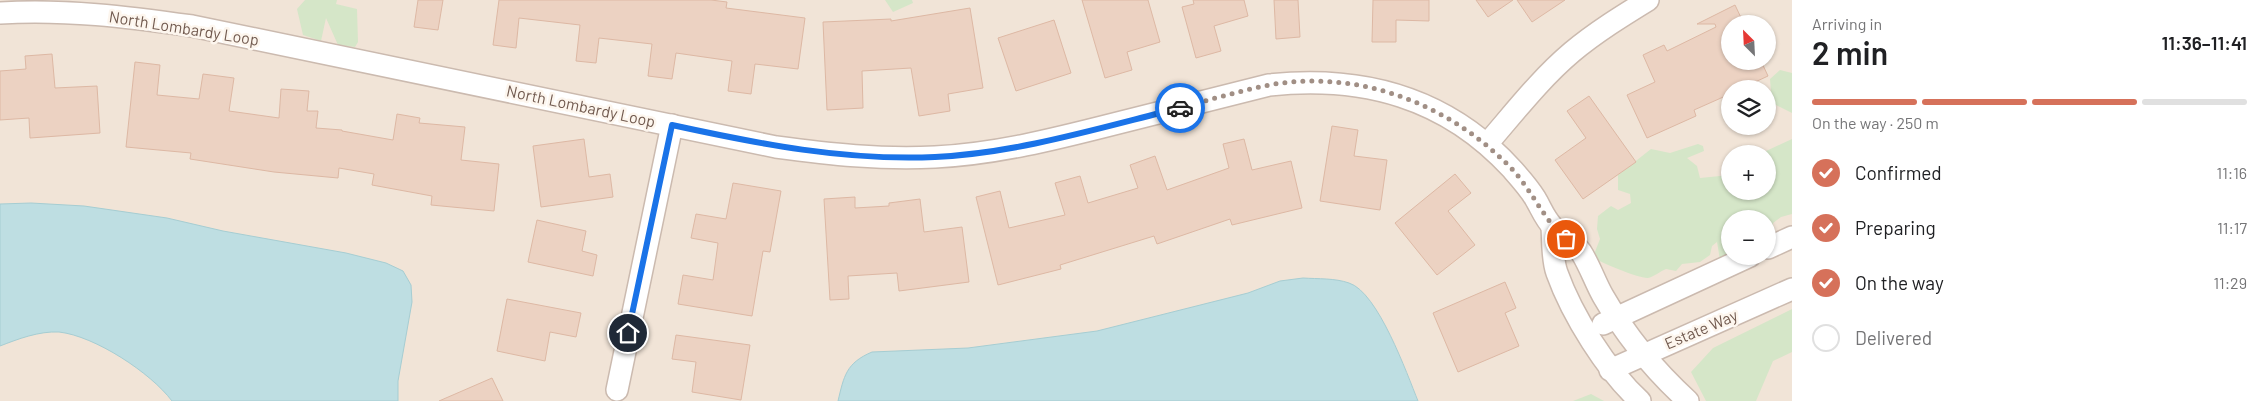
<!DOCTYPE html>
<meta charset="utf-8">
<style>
:root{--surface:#fff;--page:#f6f6f6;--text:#202124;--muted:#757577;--line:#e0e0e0;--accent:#d6715a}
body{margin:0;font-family:Barlow,sans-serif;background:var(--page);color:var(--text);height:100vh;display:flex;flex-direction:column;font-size:19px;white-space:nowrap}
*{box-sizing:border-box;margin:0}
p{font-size:16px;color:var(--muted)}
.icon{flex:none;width:28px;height:28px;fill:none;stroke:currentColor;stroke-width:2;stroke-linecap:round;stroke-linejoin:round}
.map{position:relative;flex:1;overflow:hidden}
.details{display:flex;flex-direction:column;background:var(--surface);width:475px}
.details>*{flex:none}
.needle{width:32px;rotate:336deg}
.buttons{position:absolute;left:1721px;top:15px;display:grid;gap:10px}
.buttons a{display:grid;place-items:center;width:55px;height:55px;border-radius:50%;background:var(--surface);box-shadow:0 1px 4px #0004;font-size:25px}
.pin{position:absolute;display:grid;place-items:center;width:42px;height:42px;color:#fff;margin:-21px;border:2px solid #fff;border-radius:50%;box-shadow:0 1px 5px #0007}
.courier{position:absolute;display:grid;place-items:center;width:50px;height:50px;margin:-25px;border:4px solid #1a73e8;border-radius:50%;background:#fff;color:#222;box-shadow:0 1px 6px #0007}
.headline em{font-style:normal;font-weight:600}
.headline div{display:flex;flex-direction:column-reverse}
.headline{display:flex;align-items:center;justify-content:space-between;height:85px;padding:0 20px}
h1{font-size:32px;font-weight:600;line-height:38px}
.bar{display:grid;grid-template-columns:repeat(4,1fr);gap:8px 5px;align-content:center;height:60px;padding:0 20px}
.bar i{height:6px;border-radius:4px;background:var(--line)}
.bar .on{background:var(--accent)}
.bar p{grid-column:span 4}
ol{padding:0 20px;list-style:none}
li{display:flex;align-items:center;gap:15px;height:55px}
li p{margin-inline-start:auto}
li .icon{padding:5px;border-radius:50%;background:var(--accent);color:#fff;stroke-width:4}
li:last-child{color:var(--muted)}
li i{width:28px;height:28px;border:2px solid var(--line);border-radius:50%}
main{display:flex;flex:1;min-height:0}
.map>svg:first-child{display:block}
.residential{fill:#f1e4d7;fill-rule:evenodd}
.green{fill:#d5e6c8}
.water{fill:#bedee2;stroke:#a6cdd2}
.building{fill:#ecd2c2;stroke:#ddb8a4}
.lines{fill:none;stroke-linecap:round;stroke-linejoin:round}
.minor-casing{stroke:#cbbaaf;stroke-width:24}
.minor{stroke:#fff;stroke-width:21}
.done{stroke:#a18f85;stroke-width:5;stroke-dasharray:0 9}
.route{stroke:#1a73e8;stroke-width:6}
.labels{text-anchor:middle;stroke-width:5;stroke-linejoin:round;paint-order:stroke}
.street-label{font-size:16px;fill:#715a4f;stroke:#fdf6ee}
</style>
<main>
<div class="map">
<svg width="1792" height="401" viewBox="0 0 1792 401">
<rect width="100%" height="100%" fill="#faf2e8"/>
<path class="residential" d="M0,0H1792V401H0ZM1730,24H1768V61H1730ZM1730,89H1768V126H1730ZM1730,154H1768V191H1730ZM1730,219H1768V256H1730Z"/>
<g class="green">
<path d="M305,0H337L336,4L357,9L358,42L355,47L338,45L326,18L321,41L303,35L297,9Z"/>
<path d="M885,0H912L913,3L893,12Z"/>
<path d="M1780,70L1792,73V113L1772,103L1770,79Z"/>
<path d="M1792,139V214L1781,217L1773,223L1772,228L1768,230V219H1730V255L1720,260L1717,242L1712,246L1710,255L1700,262L1682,264L1676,271L1666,269C1661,271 1653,277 1648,278C1641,279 1598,262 1593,257L1600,239L1597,229L1598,216L1611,206L1618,210L1631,203L1630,194L1618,190V175L1651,149L1670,153L1698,144L1703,146L1704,151L1687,158L1697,166L1700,178L1730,175V191H1768V154H1751L1764,152Z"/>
<path d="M1792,309V352L1773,361L1756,401H1706L1691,372L1713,348Z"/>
<path d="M1591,394L1604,401H1573Z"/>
</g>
<g class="water">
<path d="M31,203L84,206L167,218L223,231L346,253L386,263L403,271L411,285L412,302L398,381V401H172C151,373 95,336 59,332C39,331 18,339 0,346V204Z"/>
<path d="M1303,278C1318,279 1335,278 1349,283C1378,292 1407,374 1418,401H838C844,376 846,363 872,352L968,348L1097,331L1248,293L1280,281Z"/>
</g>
<g class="building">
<path d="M418,0H443L438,30L414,27Z"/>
<path d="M499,0H711L727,2L726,8L805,18L798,69L755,64L751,94L728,91L732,61L676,53L672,79L648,76L652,44L599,38L596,63L576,61L580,25L519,18L516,48L493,45Z"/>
<path d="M1082,0H1148L1160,42L1127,52L1132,70L1105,78Z"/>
<path d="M1193,0H1244L1248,16L1214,26L1221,51L1196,58L1182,7L1194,4Z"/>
<path d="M1274,0H1298L1300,37L1276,39Z"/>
<path d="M1373,0H1429V21L1396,20V42H1372Z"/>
<path d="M1476,0H1513L1488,17Z"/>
<path d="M1517,0H1565L1532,22Z"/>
<path d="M1735,5L1744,24H1730V61H1761L1768,76L1740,89H1730V94L1694,110L1696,116L1647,138L1627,95L1655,82L1643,55L1664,45L1667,51L1716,27L1715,24H1697Z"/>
<path d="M970,8L983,88L948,94L950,111L919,116L911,68L862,71L863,108L827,110L823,22L891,19V21Z"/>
<path d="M1054,20L1071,73L1016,91L998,38Z"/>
<path d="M52,54L55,88L97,86L100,133L30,138L29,118L0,120V71L26,69L25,56Z"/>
<path d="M135,62L160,65L157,95L199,99L203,74L234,78L229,111L279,118L281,89L309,91L307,111H318L316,128L342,130V131L393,140L397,114L420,118L419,123L465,127L461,160L499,164L494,211L431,205L432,196L372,185L374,174L339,168L338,178L274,172L190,159L191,153L126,147Z"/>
<path d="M1589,96L1636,162L1583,199L1555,160L1586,138L1567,111Z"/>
<path d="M1332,126L1358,130L1354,156L1387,160L1380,210L1320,201Z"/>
<path d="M584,139L589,177L610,174L613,197L541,207L533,146Z"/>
<path d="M1244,139L1252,170L1291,161L1302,208L1232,225L1230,219L1157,244L1154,236L1060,265L1061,269L998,285L976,197L1000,191L1009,228L1065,215L1055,183L1080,176L1088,203L1138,188L1130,165L1155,156L1167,190L1229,168L1223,144Z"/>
<path d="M1455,174L1471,193L1448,211L1475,245L1437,275L1395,223Z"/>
<path d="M733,183L781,191L770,252L763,251L752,316L678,304L683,275L713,280L718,243L691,238L696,214L726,219Z"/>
<path d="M855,197V208L889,206V203L920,199L924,232L962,227L969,282L899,291L897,273L848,276L849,299L830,300L824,199Z"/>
<path d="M537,220L586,231L582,251L597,255L593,276L528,262Z"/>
<path d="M1505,282L1516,308L1505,313L1519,346L1458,372L1433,313Z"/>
<path d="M507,299L581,313L576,337L550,332L545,361L497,351Z"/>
<path d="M676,335L750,345L741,400L692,392L696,362L672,359Z"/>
<path d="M492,378L503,401H439Z"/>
</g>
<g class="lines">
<defs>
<g id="minor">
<path d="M0,13C65,9 128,17 192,26L776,147C829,154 881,160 935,157C996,154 1055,139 1114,124C1165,111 1217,98 1269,85C1363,75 1446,97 1512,169C1520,178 1529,188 1535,198C1541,208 1545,219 1553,227C1561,237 1574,242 1581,252C1590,266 1595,282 1603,296C1626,336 1654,370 1688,401"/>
<path d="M1487,144C1514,113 1540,79 1572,52C1596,32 1622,16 1648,0"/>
<path d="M1552,227C1553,241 1552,260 1557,273C1572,315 1607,371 1640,401"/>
<path d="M1768,248L1792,237"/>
<path d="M1603,324L1750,256"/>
<path d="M1610,370L1792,289"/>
<path d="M617,390L672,125"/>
</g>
</defs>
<use href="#minor" class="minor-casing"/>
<use href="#minor" class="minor"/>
</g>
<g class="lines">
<path class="done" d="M1180,108C1209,100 1239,91 1269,85C1358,69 1448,103 1511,168C1532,190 1543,219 1566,239"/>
<path class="route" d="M628,333L672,125C759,144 845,161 935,157C1018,153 1099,128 1180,108"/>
</g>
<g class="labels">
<g class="street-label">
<text transform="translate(184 28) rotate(9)" y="6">North Lombardy Loop</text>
<text transform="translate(581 106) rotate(12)" y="6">North Lombardy Loop</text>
<text transform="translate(1701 329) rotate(-23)" y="6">Estate Way</text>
</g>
</g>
</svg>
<div class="buttons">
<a><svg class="needle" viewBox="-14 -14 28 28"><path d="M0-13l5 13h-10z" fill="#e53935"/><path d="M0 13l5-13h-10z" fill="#757577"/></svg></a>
<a><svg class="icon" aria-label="layers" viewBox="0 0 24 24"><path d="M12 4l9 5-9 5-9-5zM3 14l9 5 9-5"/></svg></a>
<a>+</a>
<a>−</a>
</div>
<div class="pin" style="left:1566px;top:239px;background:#ea580c"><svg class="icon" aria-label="bag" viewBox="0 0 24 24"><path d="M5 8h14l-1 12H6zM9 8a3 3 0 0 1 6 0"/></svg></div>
<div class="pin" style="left:628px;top:333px;background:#1f2937"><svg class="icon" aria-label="home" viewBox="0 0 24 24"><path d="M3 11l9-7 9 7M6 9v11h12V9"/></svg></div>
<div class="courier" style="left:1180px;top:108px"><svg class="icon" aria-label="car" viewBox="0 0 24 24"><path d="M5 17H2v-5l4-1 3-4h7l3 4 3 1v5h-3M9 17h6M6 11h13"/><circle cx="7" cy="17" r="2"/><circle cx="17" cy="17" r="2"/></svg></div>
</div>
<section class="details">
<div class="headline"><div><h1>2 min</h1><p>Arriving in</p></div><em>11:36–11:41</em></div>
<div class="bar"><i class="on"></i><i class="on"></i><i class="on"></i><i></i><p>On the way · 250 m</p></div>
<ol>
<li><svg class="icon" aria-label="check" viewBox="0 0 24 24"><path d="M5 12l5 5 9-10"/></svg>Confirmed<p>11:16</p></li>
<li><svg class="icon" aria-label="check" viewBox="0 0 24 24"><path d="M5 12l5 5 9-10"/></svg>Preparing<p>11:17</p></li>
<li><svg class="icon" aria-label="check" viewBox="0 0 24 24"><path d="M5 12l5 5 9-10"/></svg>On the way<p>11:29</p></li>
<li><i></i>Delivered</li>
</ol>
</section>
</main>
